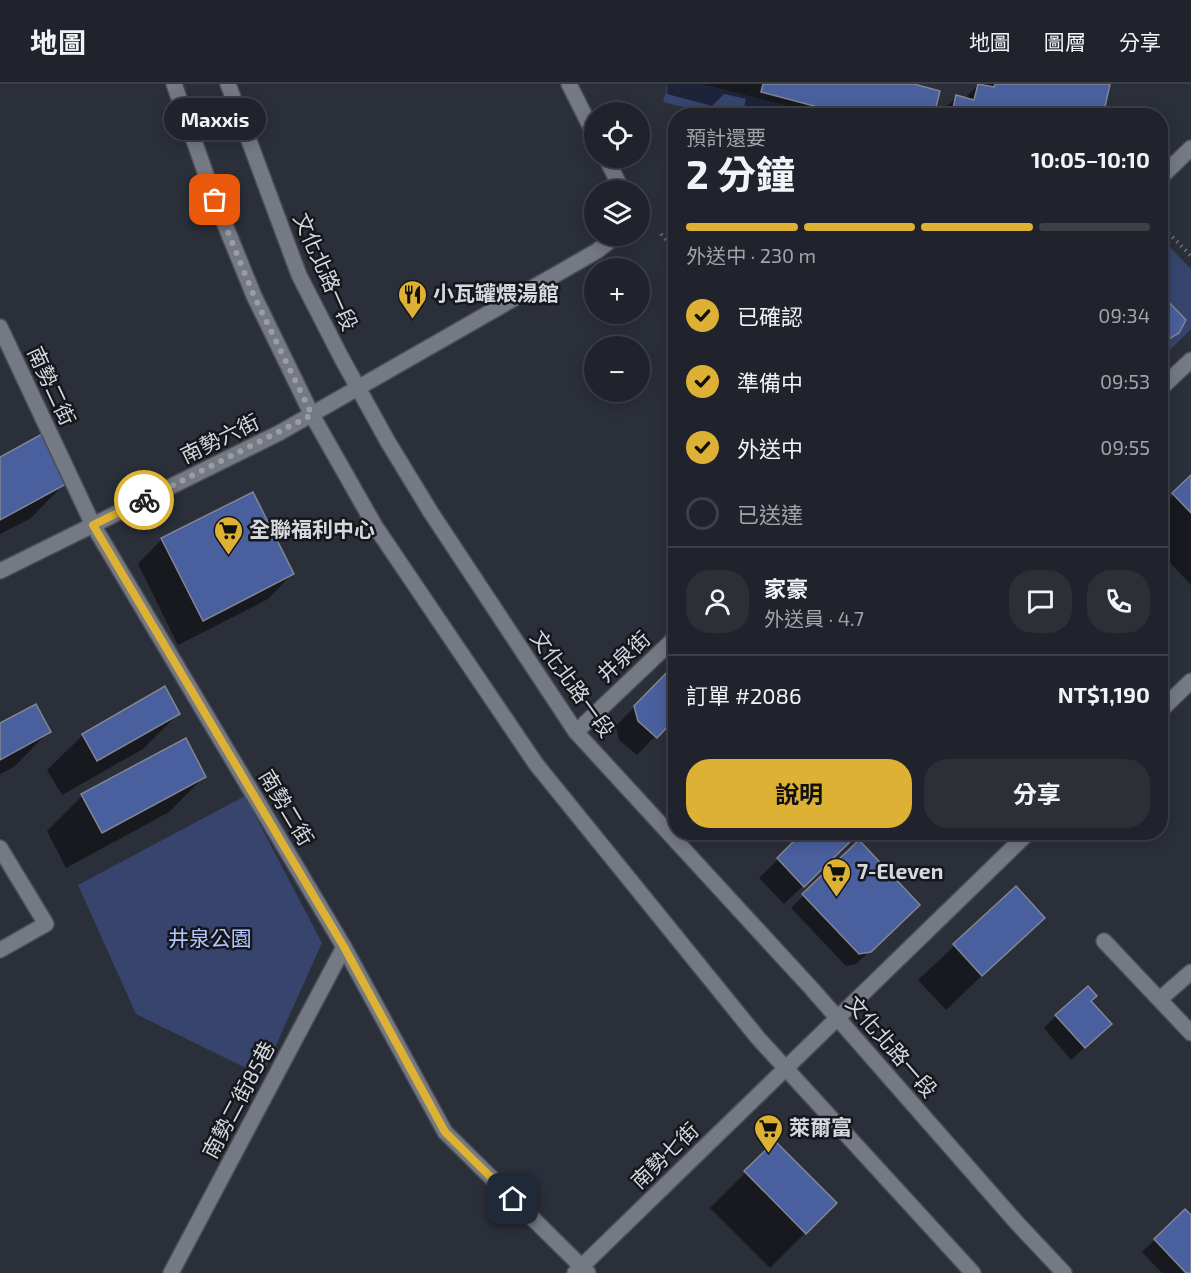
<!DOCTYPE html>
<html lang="zh-TW">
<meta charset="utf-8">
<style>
:root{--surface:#20232b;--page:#2d2f37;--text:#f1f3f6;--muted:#a2a4a9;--line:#3d4047;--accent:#ddb133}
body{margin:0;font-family:"Exo 2","Noto Sans TC",sans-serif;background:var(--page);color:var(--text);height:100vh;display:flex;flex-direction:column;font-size:22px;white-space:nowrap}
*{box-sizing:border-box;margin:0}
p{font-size:20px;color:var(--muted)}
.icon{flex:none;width:33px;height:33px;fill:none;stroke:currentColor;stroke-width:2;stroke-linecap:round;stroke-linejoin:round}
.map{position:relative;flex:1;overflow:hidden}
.drawer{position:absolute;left:668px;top:24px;width:500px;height:732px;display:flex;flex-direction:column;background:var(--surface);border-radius:24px;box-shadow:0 3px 15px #0003,0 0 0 2px var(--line)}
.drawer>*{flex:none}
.fabs{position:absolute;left:584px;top:18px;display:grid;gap:12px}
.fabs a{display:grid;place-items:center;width:66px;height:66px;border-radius:50%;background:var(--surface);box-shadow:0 3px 15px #0003,0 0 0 2px var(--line);font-size:30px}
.pin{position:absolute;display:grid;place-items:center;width:51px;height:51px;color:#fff;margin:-26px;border-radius:12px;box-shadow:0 3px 9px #0006}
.courier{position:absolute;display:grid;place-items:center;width:60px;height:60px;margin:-30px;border:4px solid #ddb133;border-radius:50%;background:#fff;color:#222;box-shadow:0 2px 8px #0007}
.bubble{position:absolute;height:42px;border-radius:21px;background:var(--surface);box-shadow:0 3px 15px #0003,0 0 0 2px var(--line);font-size:20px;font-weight:700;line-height:42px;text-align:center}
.headline em{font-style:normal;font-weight:700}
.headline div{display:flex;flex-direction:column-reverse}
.headline{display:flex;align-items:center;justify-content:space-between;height:102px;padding:0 18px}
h1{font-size:39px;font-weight:700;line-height:45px}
.bar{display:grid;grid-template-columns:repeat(4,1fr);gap:9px 6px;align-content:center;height:72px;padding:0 18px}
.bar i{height:8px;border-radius:4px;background:var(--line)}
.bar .on{background:var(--accent)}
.bar p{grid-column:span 4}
.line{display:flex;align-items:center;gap:15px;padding:0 18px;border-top:2px solid var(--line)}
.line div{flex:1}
.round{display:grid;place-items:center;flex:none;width:63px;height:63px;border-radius:24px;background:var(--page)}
ol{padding:0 18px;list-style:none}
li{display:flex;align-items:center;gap:18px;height:66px}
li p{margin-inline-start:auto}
li .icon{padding:6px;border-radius:50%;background:var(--accent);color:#111;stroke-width:4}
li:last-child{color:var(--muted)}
li i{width:33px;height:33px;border:3px solid var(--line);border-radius:50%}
.cta{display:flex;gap:12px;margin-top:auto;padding:12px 18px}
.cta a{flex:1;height:69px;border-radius:24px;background:var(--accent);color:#111;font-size:24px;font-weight:700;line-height:69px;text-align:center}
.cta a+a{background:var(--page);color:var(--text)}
header{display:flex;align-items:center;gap:36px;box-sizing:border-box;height:84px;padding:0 30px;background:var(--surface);border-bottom:2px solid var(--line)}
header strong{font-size:28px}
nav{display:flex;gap:33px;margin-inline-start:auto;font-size:21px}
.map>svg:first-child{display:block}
.green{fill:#37456e}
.shadow{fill:#0007}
.building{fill:#4a5f9e;stroke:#818691;stroke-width:1.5}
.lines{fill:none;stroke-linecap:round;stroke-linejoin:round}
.minor-casing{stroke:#4a4d55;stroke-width:18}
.path{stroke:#70737b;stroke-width:4;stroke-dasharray:1.5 4.5;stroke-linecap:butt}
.minor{stroke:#747984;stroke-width:15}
.done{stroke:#9a9da4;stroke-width:6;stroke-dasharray:0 10.8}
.route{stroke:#ddb133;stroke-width:8}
.labels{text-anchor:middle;stroke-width:5;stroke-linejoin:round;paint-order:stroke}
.street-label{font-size:21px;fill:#d6d8de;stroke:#16171c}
.poi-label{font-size:21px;font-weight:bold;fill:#d6d8de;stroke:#16171c;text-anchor:start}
.park-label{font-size:21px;fill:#b2c7fe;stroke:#16171c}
</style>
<header>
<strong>地圖</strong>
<nav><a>地圖</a><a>圖層</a><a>分享</a></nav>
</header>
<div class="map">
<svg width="1191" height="1189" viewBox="0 0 1191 1189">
<rect width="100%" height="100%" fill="#2b2f39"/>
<g class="green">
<path d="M668,0H702L824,31H714L663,18Z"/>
<path d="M1160,153L1191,185V245L1169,267L1160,258Z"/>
<path d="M245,712L322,859L262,992L136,930L78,801Z"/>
</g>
<g class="shadow">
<path d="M668,0H907L932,32H761L743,27L746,15L724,10L712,22L667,10Z"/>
<path d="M983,0H1109L1102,32H938L956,13L964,15L978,1L982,2Z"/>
<path d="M1160,212L1184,237L1181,245L1162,263L1167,267L1160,274Z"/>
<path d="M0,375L66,398L31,434L0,450Z"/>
<path d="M1191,393V501L1160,468V424Z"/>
<path d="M162,455L292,490L268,515L178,561L138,480Z"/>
<path d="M675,582V632L637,671L619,656L616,642Z"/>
<path d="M164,604L178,630L143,665L62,711L47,686L83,651Z"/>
<path d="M0,641L49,647L14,683L0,690Z"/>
<path d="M204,693L169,728L66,784L47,747L82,712Z"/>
<path d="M806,748L841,766L784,820L759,794Z"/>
<path d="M1016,804L1043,833L946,926L918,896Z"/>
<path d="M804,811L906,833L856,880L846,882L791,824Z"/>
<path d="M1089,917L1097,952L1071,976L1044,944L1056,932Z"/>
<path d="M775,1059L835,1119L770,1184L710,1124Z"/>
<path d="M1185,1127L1191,1133V1189H1162L1142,1168Z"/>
</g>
<g class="building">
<path d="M763,0H914L940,7L934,31L937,32H852L761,8Z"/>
<path d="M978,0L994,3L995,0H1110L1103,32H967L952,28L956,11L974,16Z"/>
<path d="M1160,209L1186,236L1179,249L1169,255L1163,256H1160Z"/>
<path d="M1160,258L1169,267L1160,276Z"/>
<path d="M42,350L68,399L0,436V373Z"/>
<path d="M1191,391V429L1172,409Z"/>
<path d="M253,408L294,490L203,537L161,454Z"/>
<path d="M675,580V635L657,654L638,637L634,622Z"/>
<path d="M165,602L180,630L97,677L82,650Z"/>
<path d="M36,620L51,648L0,676V639Z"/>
<path d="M186,654L206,693L102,749L81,710Z"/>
<path d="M803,748H860L804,803L777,774Z"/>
<path d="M859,756L920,821L871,868L859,870L802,810Z"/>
<path d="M1016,802L1045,834L982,892L953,860Z"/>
<path d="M1088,902L1097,912L1091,917L1112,940L1085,964L1055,931Z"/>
<path d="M775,1057L837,1119L806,1150L744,1087Z"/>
<path d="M1185,1125L1191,1131V1189H1186L1154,1155Z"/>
</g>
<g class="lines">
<defs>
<g id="minor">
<path d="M174,0L215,116L254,212L312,331L375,442L536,680L758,954L973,1189"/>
<path d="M228,0L299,191L341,273L388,358L430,427L576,648L812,905L1017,1139L1064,1189"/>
<path d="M569,0L594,50"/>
<path d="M606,74L622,106"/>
<path d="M1160,94L1191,64"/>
<path d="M0,243L93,441L344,863L445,1048L588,1189"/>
<path d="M1160,305L1191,276"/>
<path d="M0,487L279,349L597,167L616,152"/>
<path d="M1160,627L1191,597"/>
<path d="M576,648L675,554"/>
<path d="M0,764L46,840L0,866"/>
<path d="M1104,857L1191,949"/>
<path d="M1160,915L1191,888"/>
<path d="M171,1189L344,863"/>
<path d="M575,1189L1029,748"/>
</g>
</defs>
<use href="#minor" class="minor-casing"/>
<g class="path">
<path d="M1160,140L1191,172"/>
<path d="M661,150L675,167"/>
</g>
<use href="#minor" class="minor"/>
</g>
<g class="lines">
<path class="done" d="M144,416L312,331L254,212L215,116"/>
<path class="route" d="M144,416L93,441L344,863L445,1048L513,1115"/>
</g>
<defs>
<symbol id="restaurant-pin" viewBox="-11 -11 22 30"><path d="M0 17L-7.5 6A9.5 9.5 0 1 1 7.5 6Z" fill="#ddb133" stroke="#16171c"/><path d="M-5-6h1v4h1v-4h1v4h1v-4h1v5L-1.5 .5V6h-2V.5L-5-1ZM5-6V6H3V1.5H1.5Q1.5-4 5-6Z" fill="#111"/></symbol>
<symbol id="supermarket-pin" viewBox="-11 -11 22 30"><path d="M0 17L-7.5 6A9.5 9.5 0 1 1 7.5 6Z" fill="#ddb133" stroke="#16171c"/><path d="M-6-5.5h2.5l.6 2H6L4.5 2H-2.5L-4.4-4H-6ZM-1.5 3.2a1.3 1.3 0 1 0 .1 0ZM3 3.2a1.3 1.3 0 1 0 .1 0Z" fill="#111"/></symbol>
</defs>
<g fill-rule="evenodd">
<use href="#restaurant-pin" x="396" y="194" width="33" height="45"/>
<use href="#supermarket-pin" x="212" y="430" width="33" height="45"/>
<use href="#supermarket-pin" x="820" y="772" width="33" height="45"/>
<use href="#supermarket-pin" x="752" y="1028" width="33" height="45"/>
</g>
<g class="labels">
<g class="street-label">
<text transform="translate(325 188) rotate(66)" y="7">文化北路一段</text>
<text transform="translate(51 302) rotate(65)" y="7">南勢二街</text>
<text transform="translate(220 355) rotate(-26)" y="7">南勢六街</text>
<text transform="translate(624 573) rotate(-43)" y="7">井泉街</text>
<text transform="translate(572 600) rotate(54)" y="7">文化北路一段</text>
<text transform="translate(286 724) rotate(59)" y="7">南勢二街</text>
<text transform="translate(891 963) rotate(49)" y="7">文化北路一段</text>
<text transform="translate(239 1016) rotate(-62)" y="7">南勢二街85巷</text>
<text transform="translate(665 1072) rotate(-44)" y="7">南勢七街</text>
</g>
<g class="poi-label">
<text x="433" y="217">小瓦罐煨湯館</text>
<text x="249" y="453">全聯福利中心</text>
<text x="857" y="795">7-Eleven</text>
<text x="789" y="1051">萊爾富</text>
</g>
<g class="park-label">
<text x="210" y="862">井泉公園</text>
</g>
</g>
</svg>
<div class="fabs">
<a><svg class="icon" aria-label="locate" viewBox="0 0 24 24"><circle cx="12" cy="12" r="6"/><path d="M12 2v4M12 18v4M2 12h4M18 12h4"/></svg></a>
<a><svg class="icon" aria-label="layers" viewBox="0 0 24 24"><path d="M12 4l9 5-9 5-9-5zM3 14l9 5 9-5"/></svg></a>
<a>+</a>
<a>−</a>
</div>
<div class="pin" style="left:215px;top:116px;background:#ea580c"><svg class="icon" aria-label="bag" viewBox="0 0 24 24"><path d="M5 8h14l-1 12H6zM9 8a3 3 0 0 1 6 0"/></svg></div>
<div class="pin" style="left:513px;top:1115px;background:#1f2937"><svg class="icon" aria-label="home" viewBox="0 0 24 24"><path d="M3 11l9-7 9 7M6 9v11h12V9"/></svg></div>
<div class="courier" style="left:144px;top:416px"><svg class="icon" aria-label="bike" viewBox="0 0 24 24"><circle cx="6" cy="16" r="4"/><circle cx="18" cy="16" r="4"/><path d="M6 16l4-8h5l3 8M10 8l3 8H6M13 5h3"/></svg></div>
<div class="bubble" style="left:164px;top:14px;width:102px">Maxxis</div>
<section class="drawer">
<div class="headline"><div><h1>2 分鐘</h1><p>預計還要</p></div><em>10:05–10:10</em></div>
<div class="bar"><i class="on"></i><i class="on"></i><i class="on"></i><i></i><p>外送中 · 230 m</p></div>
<ol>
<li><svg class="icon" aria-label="check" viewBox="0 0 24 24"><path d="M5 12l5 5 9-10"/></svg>已確認<p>09:34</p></li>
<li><svg class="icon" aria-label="check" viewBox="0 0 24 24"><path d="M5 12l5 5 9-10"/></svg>準備中<p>09:53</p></li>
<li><svg class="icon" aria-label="check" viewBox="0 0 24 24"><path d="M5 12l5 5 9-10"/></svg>外送中<p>09:55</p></li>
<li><i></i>已送達</li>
</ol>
<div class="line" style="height:108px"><a class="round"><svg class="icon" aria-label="person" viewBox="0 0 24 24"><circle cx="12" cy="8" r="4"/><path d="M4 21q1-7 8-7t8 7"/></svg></a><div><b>家豪</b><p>外送員 · 4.7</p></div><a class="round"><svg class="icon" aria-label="chat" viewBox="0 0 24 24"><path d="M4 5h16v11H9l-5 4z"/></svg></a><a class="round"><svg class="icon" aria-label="phone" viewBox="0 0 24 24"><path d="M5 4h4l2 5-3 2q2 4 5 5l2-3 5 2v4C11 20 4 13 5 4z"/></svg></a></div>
<div class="line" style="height:78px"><div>訂單 #2086</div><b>NT$1,190</b></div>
<div class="cta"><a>說明</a><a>分享</a></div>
</section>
</div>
